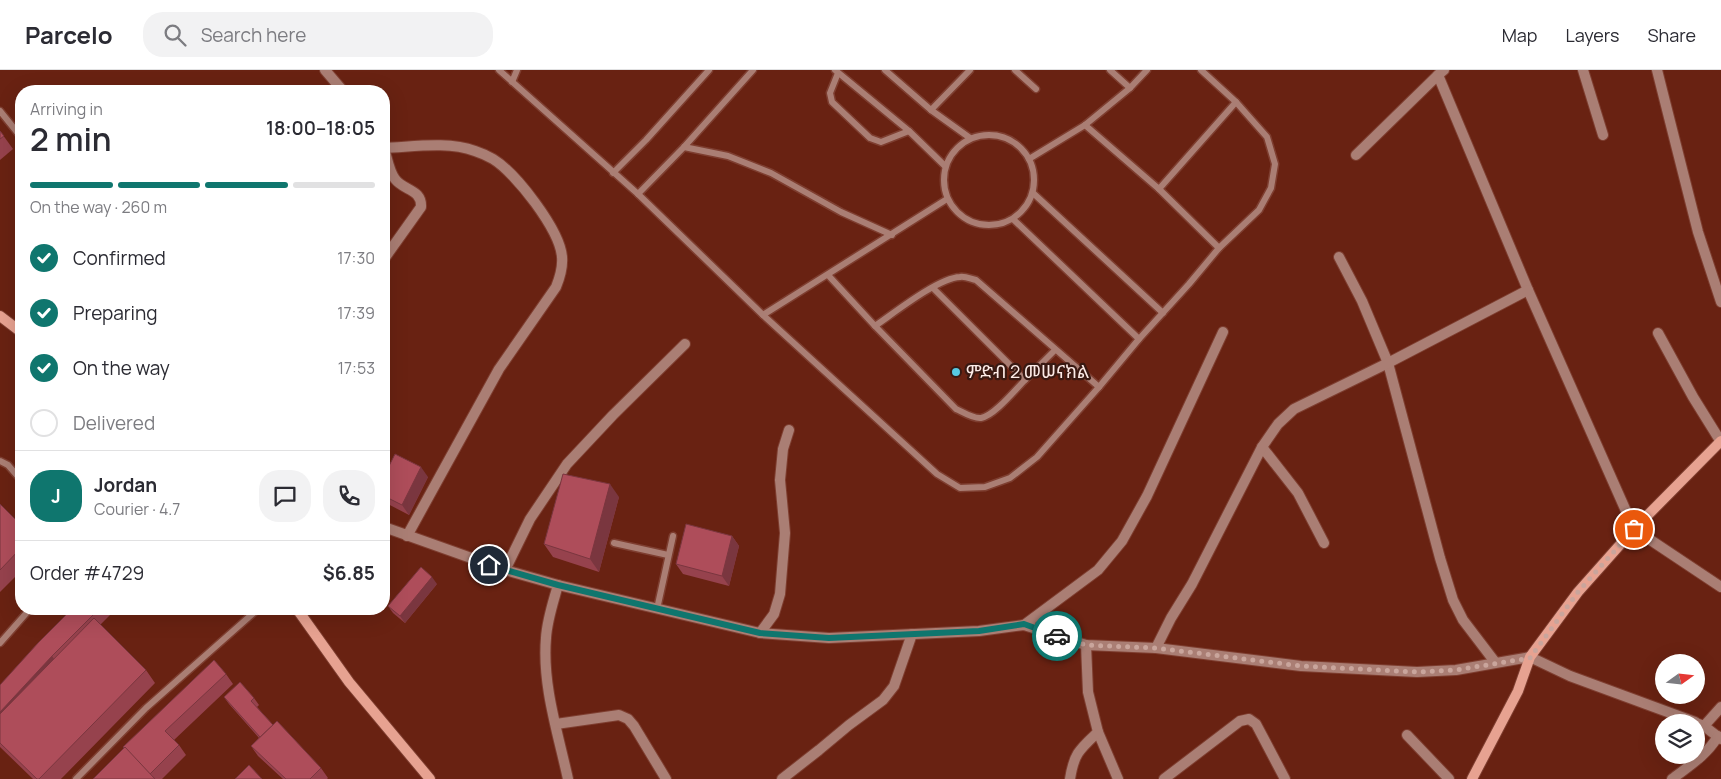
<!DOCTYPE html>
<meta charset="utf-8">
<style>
:root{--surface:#fff;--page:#f2f2f3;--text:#2b2b33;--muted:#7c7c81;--line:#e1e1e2;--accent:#0f766e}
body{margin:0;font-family:Manrope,"Noto Sans Ethiopic",sans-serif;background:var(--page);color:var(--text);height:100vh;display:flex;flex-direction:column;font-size:19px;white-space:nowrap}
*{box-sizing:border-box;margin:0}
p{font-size:16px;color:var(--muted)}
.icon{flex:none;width:28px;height:28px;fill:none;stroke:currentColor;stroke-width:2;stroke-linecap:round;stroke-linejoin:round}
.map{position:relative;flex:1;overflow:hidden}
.drawer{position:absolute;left:15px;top:15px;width:375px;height:530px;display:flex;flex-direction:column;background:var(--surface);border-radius:20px;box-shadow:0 5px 20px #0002}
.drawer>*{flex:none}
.needle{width:32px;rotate:75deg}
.controls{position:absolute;left:1655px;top:584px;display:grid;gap:10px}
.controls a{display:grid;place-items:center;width:50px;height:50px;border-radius:50%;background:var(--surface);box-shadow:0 5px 20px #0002;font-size:25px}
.pin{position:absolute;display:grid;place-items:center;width:42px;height:42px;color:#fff;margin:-21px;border:2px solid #fff;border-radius:50%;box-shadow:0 1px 5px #0007}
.courier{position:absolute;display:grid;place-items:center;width:50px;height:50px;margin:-25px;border:4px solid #0f766e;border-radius:50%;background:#fff;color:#222;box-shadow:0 1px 6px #0007}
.head em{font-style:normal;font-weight:600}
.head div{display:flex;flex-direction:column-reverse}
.head{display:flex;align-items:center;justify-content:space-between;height:85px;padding:0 15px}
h1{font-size:32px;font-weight:600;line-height:38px}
.bar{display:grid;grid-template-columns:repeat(4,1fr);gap:8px 5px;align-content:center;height:60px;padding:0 15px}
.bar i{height:6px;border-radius:4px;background:var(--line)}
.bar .selected{background:var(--accent)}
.bar p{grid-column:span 4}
.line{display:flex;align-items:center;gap:12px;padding:0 15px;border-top:1px solid var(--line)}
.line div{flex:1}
.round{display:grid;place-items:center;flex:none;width:52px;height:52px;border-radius:20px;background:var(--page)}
ol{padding:0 15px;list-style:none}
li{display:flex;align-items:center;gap:15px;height:55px}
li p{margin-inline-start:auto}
li .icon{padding:5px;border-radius:50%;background:var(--accent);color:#fff;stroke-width:4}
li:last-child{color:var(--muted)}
li i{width:28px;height:28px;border:2px solid var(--line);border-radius:50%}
header{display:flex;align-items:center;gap:30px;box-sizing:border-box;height:70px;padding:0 25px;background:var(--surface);border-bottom:1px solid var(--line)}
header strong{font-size:24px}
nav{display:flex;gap:28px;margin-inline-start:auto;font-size:18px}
.search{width:350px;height:45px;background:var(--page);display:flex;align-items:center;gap:12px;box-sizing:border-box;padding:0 18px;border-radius:20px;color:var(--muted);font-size:19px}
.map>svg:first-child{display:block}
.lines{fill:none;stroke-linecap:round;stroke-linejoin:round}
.lane-casing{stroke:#7e3e30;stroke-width:9}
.street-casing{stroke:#7e3e30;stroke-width:12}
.secondary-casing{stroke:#7e3e30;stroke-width:12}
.lane{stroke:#aa7e74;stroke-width:6}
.street{stroke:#aa7e74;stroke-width:10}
.secondary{stroke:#e7a291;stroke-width:10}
.wall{fill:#96424d}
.shaded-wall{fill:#7a363f}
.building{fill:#ae4d5a;stroke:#7a363f}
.done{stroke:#c9a59c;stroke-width:5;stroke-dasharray:0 9}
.route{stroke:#0f766e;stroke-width:6}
.poi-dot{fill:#57c9e2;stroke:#391912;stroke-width:2}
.labels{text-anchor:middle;stroke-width:4.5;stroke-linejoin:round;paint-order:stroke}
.poi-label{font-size:18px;fill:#fdebe7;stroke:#391912;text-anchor:start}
</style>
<header>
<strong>Parcelo</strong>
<div class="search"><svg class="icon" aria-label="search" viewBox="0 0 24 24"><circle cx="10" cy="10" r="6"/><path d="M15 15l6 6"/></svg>Search here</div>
<nav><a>Map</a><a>Layers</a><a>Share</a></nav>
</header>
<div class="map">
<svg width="1721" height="709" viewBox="0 0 1721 709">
<rect width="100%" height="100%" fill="#692212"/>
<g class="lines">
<defs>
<g id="lane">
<path d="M499,0L638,124L763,245L937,404L960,418L985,417L1010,408L1037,387L1099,317L1139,269L1189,214L1219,178L1259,140L1271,118L1275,94L1267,67L1236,32L1201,0"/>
<path d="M835,0L909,61L945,96"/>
<path d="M885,0L931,40L970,68"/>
<path d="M1015,0L1036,19"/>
<path d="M838,3L830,23L832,32L870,68L881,72L909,61"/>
<path d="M512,12L517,0"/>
<path d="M1130,18L1147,0"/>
<path d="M931,40L970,0"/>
<path d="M0,41L21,67"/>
<path d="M1085,55L1159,119L1236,32"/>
<circle cx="989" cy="110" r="45"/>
<path d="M684,77L728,86L771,103L841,142L892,165"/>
<path d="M1029,89L1085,55L1130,18L1110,0"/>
<path d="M613,103L646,70L709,0"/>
<path d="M1159,119L1219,178"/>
<path d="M1033,123L1163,243"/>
<path d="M638,124L684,77L753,0"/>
<path d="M1013,149L1139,269"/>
<path d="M828,205L875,256C894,243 938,208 960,207C965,206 971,209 976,210L1099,317"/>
<path d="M933,218L1025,310L1055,280"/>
<path d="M763,245L947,129"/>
<path d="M875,256L956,339C963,342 973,349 981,348C994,346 1015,320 1025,310"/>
<path d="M0,391L8,395L21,410"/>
<path d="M614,473L668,485"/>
<path d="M657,539L673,466"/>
<path d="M0,573L30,539"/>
<path d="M76,709L146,638L258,539"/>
</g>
<g id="street">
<path d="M325,0L343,21"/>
<path d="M1444,0L1438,5L1528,220L1634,459L1721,517"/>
<path d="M1583,0L1603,65"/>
<path d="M1657,0L1698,162L1721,232"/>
<path d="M384,78C413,77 447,71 475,81C481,83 488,86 493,89C516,103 560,160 562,187C563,198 560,207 556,217L499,299L407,466"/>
<path d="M384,78C387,87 389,101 395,109C404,121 422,119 421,137L384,189"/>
<path d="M1356,85L1438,5"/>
<path d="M1339,187L1362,231L1388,293L1440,488L1453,530L1463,550L1495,592"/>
<path d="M1658,263L1693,327L1721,372"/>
<path d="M1262,377L1298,423L1324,473"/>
<path d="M384,457L505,500L558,515L760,563L829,568L979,561L1024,555L1086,575L1156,578L1301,596L1417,602L1456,600L1530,587L1570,606L1695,652"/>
<path d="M505,500L530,449L567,394L613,345L685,274"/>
<path d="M558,515C553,533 547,550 546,568C542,615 558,663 568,709"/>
<path d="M1024,555L1098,500L1122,471L1147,426L1223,262"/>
<path d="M760,563L774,544L780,524L785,463L780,410L783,379L789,360"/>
<path d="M1156,578L1171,548L1192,514L1262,377L1278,354L1294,339L1388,293L1528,220"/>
<path d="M1696,653L1704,656L1721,669"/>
<path d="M556,654L619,645L628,649L634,656L666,709"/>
<path d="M1704,656L1721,637"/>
<path d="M1098,662L1118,709"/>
<path d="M1407,665L1449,709"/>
<path d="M782,709L819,680L849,655L883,630L894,616L912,564"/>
<path d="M1070,709C1074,683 1080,679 1098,662L1088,622L1086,575"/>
<path d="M1164,709L1240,651L1249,649L1256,654L1285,709"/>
<path d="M1672,709C1689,696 1707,685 1718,666"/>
</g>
<g id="secondary">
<path d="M0,246L21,262"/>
<path d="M297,539L349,612L430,709"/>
<path d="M1472,709L1518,621L1530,587L1578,522L1634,459L1721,371"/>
</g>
</defs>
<use href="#lane" class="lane-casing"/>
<use href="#street" class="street-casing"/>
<use href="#secondary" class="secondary-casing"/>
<use href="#lane" class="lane"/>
<use href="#street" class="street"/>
<use href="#secondary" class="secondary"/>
</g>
<g class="wall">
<path d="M0,61L13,79L0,90Z"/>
<path d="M384,406L428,407L409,445L384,432Z"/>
<path d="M619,427L599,502L553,487L544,474Z"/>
<path d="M0,434L21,455V501L0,522Z"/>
<path d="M732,466L739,476L729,516L683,504L676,494Z"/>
<path d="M437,514L405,553L393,543L388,536Z"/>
<path d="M72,539H112L114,541L100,555L146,600L155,613L61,709H33L0,677V615Z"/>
<path d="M226,604L233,614L174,670L179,675L186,685L162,709H93Z"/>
<path d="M224,627L254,628L259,635L257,637L273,655L321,698L328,708L327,709H283L258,686L251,676L259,668L229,634Z"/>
</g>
<g class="shaded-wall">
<path d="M421,397L428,407L409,445L402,435Z"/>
<path d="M610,414L619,427L599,502L590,489Z"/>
<path d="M732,466L739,476L729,516L722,506Z"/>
<path d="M432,507L437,514L405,553L400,546Z"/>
<path d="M52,586L59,596L0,659V642Z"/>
</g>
<g class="building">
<path d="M0,61L4,66L0,69Z"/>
<path d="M395,384L421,397L402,435L384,426V406Z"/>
<path d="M563,404L610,414L590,489L544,474Z"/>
<path d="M0,434L21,455V478L0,500Z"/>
<path d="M686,454L732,466L722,506L676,494Z"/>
<path d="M421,497L432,507L400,546L388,536Z"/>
<path d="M72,539H99L52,586L0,642V615L38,573Z"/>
<path d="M94,548L146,600L39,709H37L0,673V644Z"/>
<path d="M214,590L226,604L165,661L179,675L150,704L123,677Z"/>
<path d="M240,612L254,628L251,631L273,655L260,667L224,627Z"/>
<path d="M277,651L321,698L310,709H286L251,676Z"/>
<path d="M125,677L155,709H93Z"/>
<path d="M249,695L262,709H235Z"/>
</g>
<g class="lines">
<path class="done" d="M1057,566L1086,575L1156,578L1301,596L1417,602L1456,600L1530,588L1578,522L1634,459"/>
<path class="route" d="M489,495L558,515L760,563L829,568L979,561L1024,554L1057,566"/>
</g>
<circle class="poi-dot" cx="956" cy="302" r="5"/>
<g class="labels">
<g class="poi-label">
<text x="966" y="308">ምድብ 2 መሠናክል</text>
</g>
</g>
</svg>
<div class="controls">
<a><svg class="needle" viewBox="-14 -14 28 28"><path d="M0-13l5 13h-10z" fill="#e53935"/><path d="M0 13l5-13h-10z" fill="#7c7c81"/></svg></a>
<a><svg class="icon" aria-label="layers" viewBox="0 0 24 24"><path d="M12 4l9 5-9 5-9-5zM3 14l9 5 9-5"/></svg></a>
</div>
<div class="pin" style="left:1634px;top:459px;background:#ea580c"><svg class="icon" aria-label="bag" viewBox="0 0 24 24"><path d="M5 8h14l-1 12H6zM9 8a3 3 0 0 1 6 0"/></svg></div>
<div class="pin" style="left:489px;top:495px;background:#1f2937"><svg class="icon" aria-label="home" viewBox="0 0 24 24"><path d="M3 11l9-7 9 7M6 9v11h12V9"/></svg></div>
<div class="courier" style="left:1057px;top:566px"><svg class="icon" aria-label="car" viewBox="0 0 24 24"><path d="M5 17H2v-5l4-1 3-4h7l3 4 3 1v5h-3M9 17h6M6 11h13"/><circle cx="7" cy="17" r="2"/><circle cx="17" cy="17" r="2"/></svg></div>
<section class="drawer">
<div class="head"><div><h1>2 min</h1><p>Arriving in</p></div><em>18:00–18:05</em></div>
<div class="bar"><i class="selected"></i><i class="selected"></i><i class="selected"></i><i></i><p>On the way · 260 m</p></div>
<ol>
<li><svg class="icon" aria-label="check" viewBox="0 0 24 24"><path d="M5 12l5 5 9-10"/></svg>Confirmed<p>17:30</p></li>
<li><svg class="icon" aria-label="check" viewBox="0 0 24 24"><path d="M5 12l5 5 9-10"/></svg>Preparing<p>17:39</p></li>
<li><svg class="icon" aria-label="check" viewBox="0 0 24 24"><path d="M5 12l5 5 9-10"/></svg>On the way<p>17:53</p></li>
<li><i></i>Delivered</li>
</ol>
<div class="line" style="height:90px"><b class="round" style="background:var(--accent);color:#fff">J</b><div><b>Jordan</b><p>Courier · 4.7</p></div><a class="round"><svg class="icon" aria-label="chat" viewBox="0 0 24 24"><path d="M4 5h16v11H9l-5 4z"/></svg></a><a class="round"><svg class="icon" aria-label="phone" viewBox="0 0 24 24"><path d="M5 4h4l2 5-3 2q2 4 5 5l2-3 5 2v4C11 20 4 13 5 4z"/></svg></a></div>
<div class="line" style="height:65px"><div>Order #4729</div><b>$6.85</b></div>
</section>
</div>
